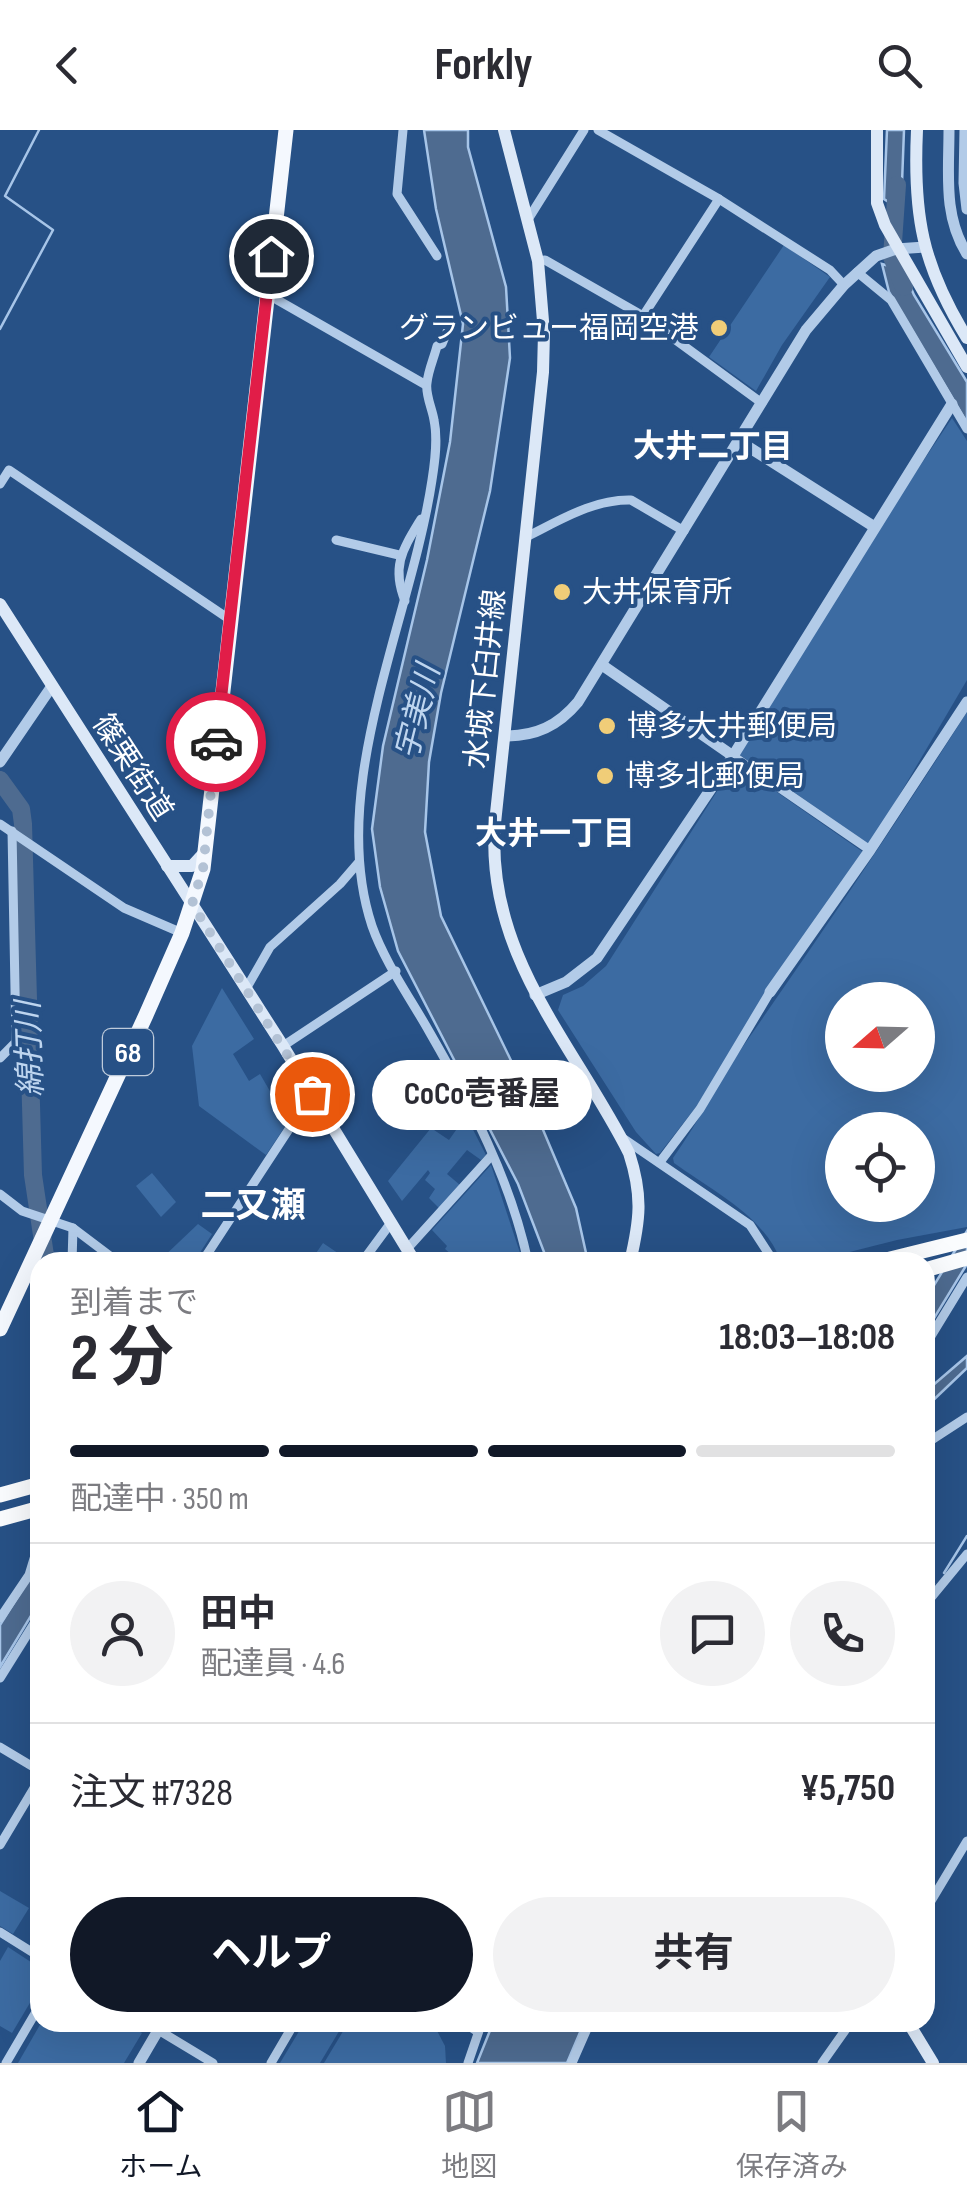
<!DOCTYPE html>
<html lang="ja">
<meta charset="utf-8">
<style>
:root{--surface:#fff;--page:#f2f2f3;--text:#2b2b33;--muted:#7c7c81;--line:#e1e1e2;--accent:#111827}
body{margin:0;font-family:"Sofia Sans Condensed","Noto Sans JP",sans-serif;background:var(--page);color:var(--text);height:100vh;display:flex;flex-direction:column;font-size:38px;white-space:nowrap}
*{box-sizing:border-box;margin:0}
p{font-size:32px;color:var(--muted)}
.icon{flex:none;width:55px;height:55px;fill:none;stroke:currentColor;stroke-width:2;stroke-linecap:round;stroke-linejoin:round}
.map{position:relative;flex:1;overflow:hidden}
.panel{position:absolute;left:30px;top:1122px;width:905px;height:780px;display:flex;flex-direction:column;background:var(--surface);border-radius:30px;box-shadow:0 10px 40px #0002}
.panel>*{flex:none}
.needle{width:65px;rotate:250deg}
.fabs{position:absolute;left:825px;top:852px;display:grid;gap:20px}
.fabs a{display:grid;place-items:center;width:110px;height:110px;border-radius:50%;background:var(--surface);box-shadow:0 10px 40px #0002;font-size:50px}
.pin{position:absolute;display:grid;place-items:center;width:85px;height:85px;color:#fff;margin:-42px;border:5px solid #fff;border-radius:50%;box-shadow:0 2px 10px #0007}
.courier{position:absolute;display:grid;place-items:center;width:100px;height:100px;margin:-50px;border:8px solid #e11d48;border-radius:50%;background:#fff;color:#222;box-shadow:0 2px 12px #0007}
.bubble{position:absolute;height:70px;border-radius:35px;background:var(--surface);box-shadow:0 10px 40px #0002;font-size:32px;font-weight:700;line-height:70px;text-align:center}
.summary em{font-style:normal;font-weight:700}
.summary div{display:flex;flex-direction:column-reverse}
.summary{display:flex;align-items:center;justify-content:space-between;height:170px;padding:0 40px}
h1{font-size:65px;font-weight:700;line-height:75px}
.bar{display:grid;grid-template-columns:repeat(4,1fr);gap:15px 10px;align-content:center;height:120px;padding:0 40px}
.bar i{height:12px;border-radius:8px;background:var(--line)}
.bar .active{background:var(--accent)}
.bar p{grid-column:span 4}
.line{display:flex;align-items:center;gap:25px;padding:0 40px;border-top:2px solid var(--line)}
.line div{flex:1}
.round{display:grid;place-items:center;flex:none;width:105px;height:105px;border-radius:52px;background:var(--page)}
.button{display:flex;gap:20px;margin-top:auto;padding:20px 40px}
.button a{flex:1;height:115px;border-radius:60px;background:var(--accent);color:#fff;font-size:40px;font-weight:700;line-height:115px;text-align:center}
.button a+a{background:var(--page);color:var(--text)}
header{display:flex;justify-content:space-between;align-items:center;height:130px;padding:0 40px;background:var(--surface);font-size:45px;font-weight:700}
.tabs{display:flex;justify-content:space-around;align-items:center;height:140px;border-top:2px solid var(--line);background:var(--surface);font-size:28px;color:var(--muted)}
.tabs a{display:grid;justify-items:center;gap:5px}
.tabs .active{color:var(--accent)}
.map>svg:first-child{display:block}
.green{fill:#3c6ba2;fill-rule:evenodd}
.water{fill:#4e6b90;stroke:#a7c5e8;stroke-width:2.5}
.lines{fill:none;stroke-linecap:round;stroke-linejoin:round}
.stream{stroke:#a7c5e8;stroke-width:2.5}
.river{stroke:#4e6b90;stroke-width:18}
.minor{stroke:#b2cbe8;stroke-width:9}
.tertiary{stroke:#b2cbe8;stroke-width:11}
.secondary{stroke:#dce8f7;stroke-width:12}
.primary{stroke:#f4f8fe;stroke-width:15}
.trunk{stroke:#fafcfe;stroke-width:15}
.done{stroke:#b3c2d5;stroke-width:10;stroke-dasharray:0 18}
.route{stroke:#e11d48;stroke-width:12}
.poi-dot{fill:#f0cd78;stroke:#275186;stroke-width:4}
.labels{text-anchor:middle;stroke-width:8;stroke-linejoin:round;paint-order:stroke}
.shield{fill:#275186;stroke:#becbdb;stroke-width:2.5}
.shield-label{font-size:28px;font-weight:bold;fill:#fff}
.poi-label{font-size:30px;fill:#fff;stroke:#275186;text-anchor:start}
.street-label{font-size:30px;fill:#fff;stroke:#275186}
.neighbourhood-label{font-size:32px;font-weight:bold;fill:#fff;stroke:#275186}
.water-label{font-size:32px;font-style:italic;fill:#bed5ef;stroke:#275186}
.quarter-label{font-size:35px;font-weight:bold;fill:#fff;stroke:#275186}
</style>
<header><svg class="icon" aria-label="back" viewBox="0 0 24 24"><path d="M15 5l-7 7 7 7"/></svg>Forkly<svg class="icon" aria-label="search" viewBox="0 0 24 24"><circle cx="10" cy="10" r="6"/><path d="M15 15l6 6"/></svg></header>
<div class="map">
<svg width="967" height="1933" viewBox="0 0 967 1933">
<rect width="100%" height="100%" fill="#275186"/>
<g class="green">
<path d="M784,115L830,147L782,215L756,261L709,227Z"/>
<path d="M952,288L967,311V550L870,715L740,625L875,403Z"/>
<path d="M967,582V1097L897,1110L810,1132H781C765,1086 711,1060 674,1033L673,1028C700,990 720,949 746,912C822,803 896,694 967,582ZM842,870H918V945H842ZM842,1000H918V1075H842Z"/>
<path d="M735,633L863,722L758,875L699,973L660,1023L656,1024L636,1002L558,880L563,865L583,856L606,836Z"/>
<path d="M222,858L254,909L233,924L249,951L260,944L288,992L266,1025L199,976L192,916Z"/>
<path d="M466,986L486,1025L481,1030L467,1020L447,1044L460,1055L439,1078L429,1068L435,1059L425,1050L430,1043L428,1040L402,1071L388,1051L431,998L449,1010Z"/>
<path d="M491,1035L523,1132H460L445,1119L447,1116L432,1100Z"/>
<path d="M152,1043L176,1072L161,1087L136,1056Z"/>
<path d="M198,1094L212,1104L194,1132H158Z"/>
<path d="M323,1113L351,1132H352H310Z"/>
<path d="M0,1761L29,1778L13,1804L0,1796Z"/>
<path d="M8,1817L40,1838V1856L12,1903L0,1896V1831Z"/>
<path d="M41,1893H126L142,1903L124,1933H18Z"/>
<path d="M304,1893H344L320,1933H280Z"/>
<path d="M348,1893H433L445,1916L446,1933H324Z"/>
</g>
<g class="water">
<path d="M424,0H468V17L506,157L510,228L490,361L441,563L429,632L425,702L441,786L533,976L576,1078L588,1132H544V1122L518,1054L398,821L380,757L372,699L383,616L427,430L450,312L463,194L436,79Z"/>
<path d="M887,0H904L901,80L884,69Z"/>
<path d="M882,134L903,140L914,165L967,252V293L889,162Z"/>
<path d="M967,1101V1134L925,1203V1170Z"/>
<path d="M967,1226V1238L925,1278V1262Z"/>
<path d="M40,1419V1471L0,1537V1495L34,1441Z"/>
<path d="M493,1893V1892L584,1893L567,1933H477Z"/>
</g>
<g class="lines">
<g class="stream">
<path d="M0,199L53,100L5,66L39,0"/>
<path d="M944,1443L967,1406"/>
<path d="M925,1465L934,1454"/>
</g>
<g class="river">
<path d="M897,55L892,127L904,157"/>
<path d="M0,650L21,679L23,694L33,1045L46,1132"/>
</g>
<g class="minor">
<path d="M403,0L397,64L437,126"/>
<path d="M598,0L719,69L830,140L844,155"/>
<path d="M527,91L584,0"/>
<path d="M538,131L545,130L643,186L762,273"/>
<path d="M857,142L891,170L967,299"/>
<path d="M267,164L426,255"/>
<path d="M643,186L719,69"/>
<path d="M449,197L442,214L437,216C434,228 428,241 427,253C425,264 432,278 434,290C438,309 435,331 432,350C411,490 326,658 372,796C385,833 411,869 430,903C471,974 511,1051 528,1132"/>
<path d="M0,354L9,340L229,489"/>
<path d="M526,407C559,391 593,369 631,370L684,401"/>
<path d="M336,410L399,425"/>
<path d="M405,471C391,436 403,419 421,389"/>
<path d="M733,626L870,720"/>
<path d="M0,694L124,778L182,803"/>
<path d="M246,859L270,817L340,754L359,732"/>
<path d="M283,916L396,841"/>
<path d="M0,928L16,912L12,701"/>
<path d="M624,1009L750,1095L774,1132"/>
<path d="M660,1032L700,979L770,862"/>
<path d="M0,1064L22,1081L73,1098L118,1132"/>
<path d="M407,1119L492,1025"/>
<path d="M72,1132L73,1098"/>
<path d="M202,1132L312,964"/>
<path d="M362,1132L390,1094"/>
<path d="M925,1216L967,1147"/>
<path d="M925,1339L930,1311L967,1287"/>
<path d="M925,1475L967,1424"/>
<path d="M0,1488L29,1445L40,1409"/>
<path d="M0,1548L40,1484"/>
<path d="M0,1617L40,1641"/>
<path d="M0,1715L40,1648"/>
<path d="M925,1781L967,1711"/>
<path d="M0,1802L40,1827"/>
<path d="M145,1892L213,1933"/>
<path d="M463,1892L478,1902"/>
<path d="M6,1933L40,1875"/>
<path d="M271,1933L295,1892"/>
<path d="M468,1933L482,1892"/>
<path d="M572,1933L590,1892"/>
<path d="M822,1933L851,1892"/>
</g>
<g class="tertiary">
<path d="M949,0C949,44 943,86 967,124"/>
<path d="M965,0L964,53L967,79"/>
<path d="M739,311L873,396"/>
<path d="M602,535L733,626"/>
<path d="M505,606C536,606 558,596 578,572L806,200L844,155L876,126L896,119L925,117"/>
<path d="M0,632L52,556"/>
<path d="M770,862L870,720L967,572"/>
<path d="M535,865L566,852L597,828L733,626L952,274"/>
<path d="M139,1933L163,1892"/>
</g>
<g class="secondary">
<path d="M504,0L538,131L544,203L543,242L495,693C485,825 574,914 629,1023C643,1066 640,1090 630,1132"/>
<path d="M877,0V73L885,95L967,237"/>
<path d="M917,0C913,85 922,135 967,208"/>
<path d="M0,474L283,916L415,1132"/>
<path d="M167,736H192L204,723"/>
<path d="M908,1892L933,1933"/>
</g>
<path class="primary" d="M0,1199L146,885L182,803L203,739L286,0"/>
<g class="trunk">
<path d="M878,1132L967,1110"/>
<path d="M925,1140L967,1128"/>
<path d="M0,1365L40,1354"/>
<path d="M0,1389L40,1378"/>
</g>
</g>
<g class="lines">
<path class="done" d="M216,612L203,739L192,774L312,964"/>
<path class="route" d="M216,612L271,126"/>
</g>
<g class="poi-dot">
<circle cx="719" cy="198" r="10"/>
<circle cx="562" cy="462" r="10"/>
<circle cx="607" cy="596" r="10"/>
<circle cx="605" cy="646" r="10"/>
</g>
<g class="labels">
<rect class="shield" x="103" y="899" width="50" height="46" rx="8"/>
<g class="shield-label">
<text x="128" y="932">68</text>
</g>
<g class="poi-label">
<text x="699" y="208" text-anchor="end">グランビュー福岡空港</text>
<text x="582" y="472">大井保育所</text>
<text x="627" y="606">博多大井郵便局</text>
<text x="625" y="656">博多北郵便局</text>
</g>
<g class="street-label">
<text transform="translate(485 549) rotate(-84)" y="10">水城下臼井線</text>
<text transform="translate(133 637) rotate(57)" y="10">篠栗街道</text>
</g>
<g class="neighbourhood-label">
<text x="713" y="327">大井二丁目</text>
<text x="555" y="714">大井一丁目</text>
</g>
<g class="water-label">
<text transform="translate(417 582) rotate(-76)" y="11">宇美川</text>
<text transform="translate(29 919) rotate(-92)" y="11">綿打川</text>
</g>
<g class="quarter-label">
<text x="253" y="1087">二又瀬</text>
</g>
</g>
</svg>
<div class="fabs">
<a><svg class="needle" viewBox="-14 -14 28 28"><path d="M0-13l5 13h-10z" fill="#e53935"/><path d="M0 13l5-13h-10z" fill="#7c7c81"/></svg></a>
<a><svg class="icon" aria-label="locate" viewBox="0 0 24 24"><circle cx="12" cy="12" r="6"/><path d="M12 2v4M12 18v4M2 12h4M18 12h4"/></svg></a>
</div>
<div class="pin" style="left:312px;top:964px;background:#ea580c"><svg class="icon" aria-label="bag" viewBox="0 0 24 24"><path d="M5 8h14l-1 12H6zM9 8a3 3 0 0 1 6 0"/></svg></div>
<div class="pin" style="left:271px;top:126px;background:#1f2937"><svg class="icon" aria-label="home" viewBox="0 0 24 24"><path d="M3 11l9-7 9 7M6 9v11h12V9"/></svg></div>
<div class="courier" style="left:216px;top:612px"><svg class="icon" aria-label="car" viewBox="0 0 24 24"><path d="M5 17H2v-5l4-1 3-4h7l3 4 3 1v5h-3M9 17h6M6 11h13"/><circle cx="7" cy="17" r="2"/><circle cx="17" cy="17" r="2"/></svg></div>
<div class="bubble" style="left:372px;top:930px;width:220px">CoCo壱番屋</div>
<section class="panel">
<div class="summary"><div><h1>2 分</h1><p>到着まで</p></div><em>18:03–18:08</em></div>
<div class="bar"><i class="active"></i><i class="active"></i><i class="active"></i><i></i><p>配達中 · 350 m</p></div>
<div class="line" style="height:180px"><a class="round"><svg class="icon" aria-label="person" viewBox="0 0 24 24"><circle cx="12" cy="8" r="4"/><path d="M4 21q1-7 8-7t8 7"/></svg></a><div><b>田中</b><p>配達員 · 4.6</p></div><a class="round"><svg class="icon" aria-label="chat" viewBox="0 0 24 24"><path d="M4 5h16v11H9l-5 4z"/></svg></a><a class="round"><svg class="icon" aria-label="phone" viewBox="0 0 24 24"><path d="M5 4h4l2 5-3 2q2 4 5 5l2-3 5 2v4C11 20 4 13 5 4z"/></svg></a></div>
<div class="line" style="height:130px"><div>注文 #7328</div><b>¥5,750</b></div>
<div class="button"><a>ヘルプ</a><a>共有</a></div>
</section>
</div>
<nav class="tabs">
<a class="active"><svg class="icon" aria-label="home" viewBox="0 0 24 24"><path d="M3 11l9-7 9 7M6 9v11h12V9"/></svg>ホーム</a>
<a><svg class="icon" aria-label="map" viewBox="0 0 24 24"><path d="M3 6l6-2 6 2 6-2v14l-6 2-6-2-6 2zM9 4v14M15 6v14"/></svg>地図</a>
<a><svg class="icon" aria-label="saved" viewBox="0 0 24 24"><path d="M7 4h10v16l-5-4-5 4z"/></svg>保存済み</a>
</nav>
